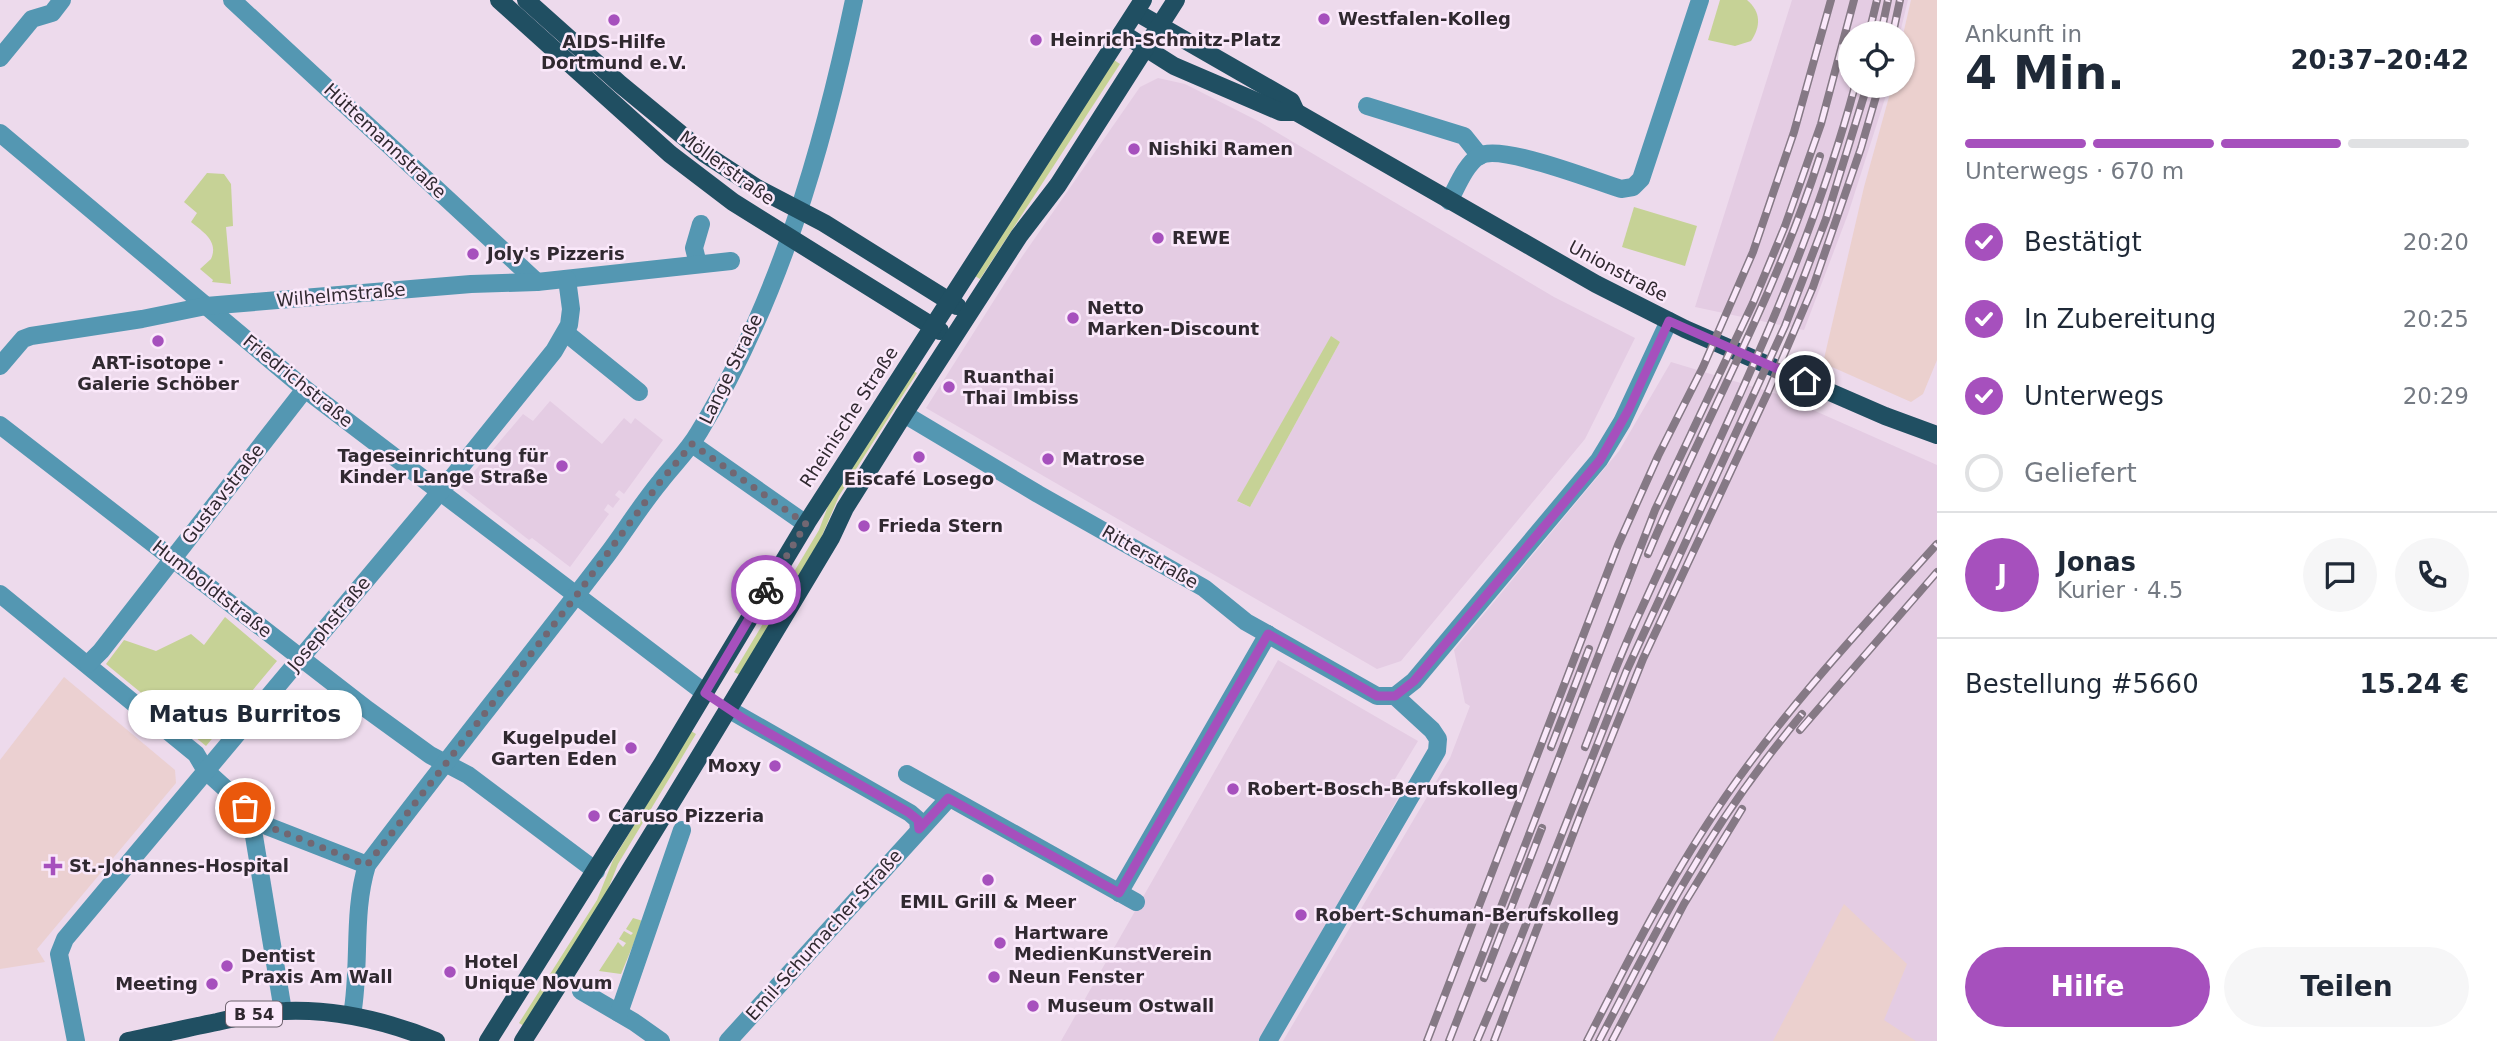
<!DOCTYPE html>
<html lang="de">
<meta charset="utf-8">
<style>
:root{--surface:#fff;--page:#f6f6f7;--text:#1f2937;--muted:#747a83;--line:#e0e1e3;--accent:#a650bd}
body{margin:0;font-family:"DejaVu Sans",sans-serif;background:var(--page);color:var(--text);height:100vh;display:flex;flex-direction:column;font-size:26px;white-space:nowrap}
*{box-sizing:border-box;margin:0}
p{font-size:23px;color:var(--muted)}
.icon{flex:none;width:38px;height:38px;fill:none;stroke:currentColor;stroke-width:2;stroke-linecap:round;stroke-linejoin:round}
.map{position:relative;flex:1;overflow:hidden}
.drawer{display:flex;flex-direction:column;background:var(--surface);width:560px}
.drawer>*{flex:none}
.buttons{position:absolute;left:1838px;top:21px;display:grid;gap:14px}
.buttons a{display:grid;place-items:center;width:77px;height:77px;border-radius:50%;background:var(--surface);box-shadow:0 2px 5px #0004;font-size:35px}
.pin{position:absolute;display:grid;place-items:center;width:60px;height:60px;color:#fff;margin:-30px;border:4px solid #fff;border-radius:50%;box-shadow:0 2px 7px #0007}
.courier{position:absolute;display:grid;place-items:center;width:70px;height:70px;margin:-35px;border:5px solid #a650bd;border-radius:50%;background:#fff;color:#222;box-shadow:0 2px 9px #0007}
.bubble{position:absolute;height:49px;border-radius:24px;background:var(--surface);box-shadow:0 2px 5px #0004;font-size:23px;font-weight:800;line-height:49px;text-align:center}
.headline em{font-style:normal;font-weight:800}
.headline div{display:flex;flex-direction:column-reverse}
.headline{display:flex;align-items:center;justify-content:space-between;height:119px;padding:0 28px}
h1{font-size:46px;font-weight:800;line-height:52px}
.bar{display:grid;grid-template-columns:repeat(4,1fr);gap:10px 7px;align-content:center;height:84px;padding:0 28px}
.bar i{height:9px;border-radius:5px;background:var(--line)}
.bar .current{background:var(--accent)}
.bar p{grid-column:span 4}
.line{display:flex;align-items:center;gap:18px;padding:0 28px;border-top:2px solid var(--line)}
.line div{flex:1}
.round{display:grid;place-items:center;flex:none;width:74px;height:74px;border-radius:37px;background:var(--page)}
ol{padding:0 28px;list-style:none}
li{display:flex;align-items:center;gap:21px;height:77px}
li p{margin-inline-start:auto}
li .icon{padding:7px;border-radius:50%;background:var(--accent);color:#fff;stroke-width:4}
li:last-child{color:var(--muted)}
li i{width:38px;height:38px;border:4px solid var(--line);border-radius:50%}
.primary-button{display:flex;gap:14px;margin-top:auto;padding:14px 28px}
.primary-button a{flex:1;height:80px;border-radius:42px;background:var(--accent);color:#fff;font-size:28px;font-weight:800;line-height:80px;text-align:center}
.primary-button a+a{background:var(--page);color:var(--text)}
main{display:flex;flex:1;min-height:0}
.map>svg:first-child{display:block}
.built{fill:#e4cce3;fill-rule:evenodd}
.industrial{fill:#ebd0ce}
.medical{fill:#ebd0d1}
.green{fill:#c6d296}
.lines{fill:none;stroke-linecap:round;stroke-linejoin:round}
.minor{stroke:#5497b2;stroke-width:18}
.major{stroke:#204f62;stroke-width:18}
.rail-casing{stroke:#857985;stroke-width:8}
.rail{stroke:#fae8fa;stroke-width:5;stroke-dasharray:16;stroke-linecap:butt}
.done{stroke:#726772;stroke-width:7;stroke-dasharray:0 12.6}
.route{stroke:#a650bd;stroke-width:9}
.poi-dot{fill:#a650bd;stroke:#fae8fa;stroke-width:2.5}
.labels{text-anchor:middle;stroke-width:5;stroke-linejoin:round;paint-order:stroke}
.shield{fill:#fae8fa;stroke:#6d626d;stroke-width:2}
.shield-label{font-size:16px;font-weight:bold;fill:#302930}
.poi-label{font-size:18px;font-weight:bold;fill:#302930;stroke:#fae8fa;text-anchor:start}
.street-label{font-size:18px;fill:#302930;stroke:#fae8fa}
</style>
<main>
<div class="map">
<svg width="1937" height="1041" viewBox="0 0 1937 1041">
<rect width="100%" height="100%" fill="#eddaec"/>
<g class="built">
<path d="M1792,0H1908L1900,33H1850V86H1889L1848,214L1804,330L1695,307Z"/>
<path d="M1158,78L1185,84L1258,121L1554,297L1635,338L1585,439L1401,661L1377,669L926,408L1019,261L1140,87ZM1331,337L1340,342L1250,507L1238,502Z"/>
<path d="M1671,362L1777,394L1937,465V1041H1283L1450,758L1470,706L1465,703L1454,650L1619,451Z"/>
<path d="M550,401L602,444L624,418L631,424L635,418L663,440L624,494L619,490L615,495L620,499L615,505L613,508L608,504L604,510L609,514L570,567L532,538L529,540L461,487L523,414L533,421Z"/>
<path d="M1278,660L1418,741L1392,784L1402,791L1259,1041H1061Z"/>
</g>
<g class="industrial">
<path d="M1911,0H1937V360L1923,394L1911,402L1823,363L1864,187L1892,86H1902V39Z"/>
<path d="M1844,904L1907,964L1884,1020L1916,1041H1773Z"/>
</g>
<path class="medical" d="M64,677L175,770L176,783L37,949L45,962L0,969V760Z"/>
<g class="green">
<path d="M1720,0H1747C1761,12 1761,26 1751,41L1735,46L1708,40Z"/>
<path d="M1114,60L1120,64L980,279L975,276Z"/>
<path d="M207,173L224,174L231,184L233,226L226,227L231,284L212,282L213,280L200,269L211,259C219,241 203,232 191,222L197,213L184,202Z"/>
<path d="M1634,207L1697,226L1685,266L1622,247Z"/>
<path d="M1331,336L1340,342L1250,507L1237,501Z"/>
<path d="M912,370L917,373L839,496L821,538L740,675L734,672L819,530L831,498Z"/>
<path d="M225,617L277,661L206,746L106,664L124,640L156,651L191,634L204,645Z"/>
<path d="M691,731L696,734L618,864L605,897L524,1026L519,1023L597,900L613,860Z"/>
<path d="M633,918L643,921L621,974L599,971L618,942L623,947L626,943L619,939L624,931L631,935L633,933L626,929Z"/>
</g>
<g class="lines">
<g class="minor">
<path d="M232,0L537,282"/>
<path d="M0,58L32,19L52,13L62,0"/>
<path d="M1367,106L1464,136L1480,156"/>
<path d="M0,133L305,389L705,693"/>
<path d="M1449,201C1457,187 1465,165 1479,156C1500,143 1595,181 1621,189L1633,187L1641,179L1700,0"/>
<path d="M698,264L694,248L701,224"/>
<path d="M566,333L639,392"/>
<path d="M0,366L23,339L31,336L142,319L206,306L471,284L537,282L731,261"/>
<path d="M904,414L1038,494L1204,588L1246,622L1377,696H1395"/>
<path d="M0,425L368,710L430,755L468,775L596,871"/>
<path d="M692,444L806,524"/>
<path d="M0,594L196,754L206,771L267,826L367,865"/>
<path d="M88,664L101,651L305,389"/>
<path d="M1395,696L1414,681L1599,460L1622,422L1669,321"/>
<path d="M728,709L910,813L918,820L919,829"/>
<path d="M907,774L1136,902"/>
<path d="M250,812L283,1011"/>
<path d="M1119,893L1268,634"/>
<path d="M581,991L634,1022L661,1041"/>
<path d="M619,1013L682,830"/>
<path d="M352,1015C361,965 352,914 367,865C446,760 528,659 607,555C625,531 641,505 660,482C673,465 688,451 699,432C779,301 823,148 854,0"/>
<path d="M76,1041L59,954L65,939L455,474L554,351L569,325L571,309L567,279"/>
<path d="M728,1041L949,798"/>
<path d="M1268,1041L1437,751L1438,739L1432,730L1395,696"/>
</g>
<g class="major">
<path d="M499,0L670,154L733,202L940,331"/>
<path d="M526,0L620,84L705,154L757,188L824,223L957,306"/>
<path d="M1136,12L1291,101L1296,112"/>
<path d="M1122,33L1174,66L1281,112H1296L1596,284L1685,329L1885,416L1937,435"/>
<path d="M128,1041C158,1035 187,1028 217,1022C239,1017 262,1011 285,1011C338,1009 387,1021 436,1041"/>
<path d="M488,1041L662,764L806,524L1143,0"/>
<path d="M523,1041C629,875 730,707 831,538L845,508L904,414L1019,236L1058,185L1176,0"/>
</g>
<defs>
<g id="rail">
<path d="M1869,33L1877,0"/>
<path d="M1881,33L1888,0"/>
<path d="M1893,33L1900,0"/>
<path d="M1648,554C1704,421 1776,295 1820,156"/>
<path d="M1800,730L1937,572"/>
<path d="M1551,747L1589,649"/>
<path d="M1585,747C1603,701 1620,654 1641,610C1719,438 1806,269 1855,86"/>
<path d="M1484,978L1542,828"/>
<path d="M1427,1041L1618,545L1658,456L1703,367L1753,252L1794,132L1831,0"/>
<path d="M1449,1041L1655,510L1753,303L1785,226L1821,124L1854,0"/>
<path d="M1477,1041L1519,942L1626,672L1785,326L1826,219L1867,86"/>
<path d="M1494,1041L1580,816L1643,659L1768,392L1813,287L1861,148L1879,86"/>
<path d="M1587,1041C1630,957 1672,874 1726,796C1788,706 1864,625 1937,544"/>
<path d="M1599,1041C1628,986 1656,929 1688,876C1721,819 1760,765 1802,714"/>
<path d="M1612,1041L1684,904L1742,809"/>
</g>
</defs>
<use href="#rail" class="rail-casing"/>
<use href="#rail" class="rail"/>
</g>
<g class="lines">
<path class="done" d="M245,808L267,826L367,865L576,596L660,482L692,444L806,524L766,590"/>
<path class="route" d="M766,590L705,693L744,719L908,812L918,820L919,829L948,798L1119,893L1268,634L1377,696H1395L1414,681L1600,460L1629,409L1669,321L1805,381"/>
</g>
<g class="poi-dot">
<circle cx="1324" cy="19" r="7"/>
<circle cx="614" cy="20" r="7"/>
<circle cx="1036" cy="40" r="7"/>
<circle cx="1134" cy="149" r="7"/>
<circle cx="1158" cy="238" r="7"/>
<circle cx="473" cy="254" r="7"/>
<circle cx="1073" cy="318" r="7"/>
<circle cx="158" cy="341" r="7"/>
<circle cx="949" cy="387" r="7"/>
<circle cx="919" cy="457" r="7"/>
<circle cx="1048" cy="459" r="7"/>
<circle cx="562" cy="466" r="7"/>
<circle cx="864" cy="526" r="7"/>
<circle cx="631" cy="748" r="7"/>
<circle cx="775" cy="766" r="7"/>
<circle cx="1233" cy="789" r="7"/>
<circle cx="594" cy="816" r="7"/>
<path d="M49.5 855.5h7v7h7v7h-7v7h-7v-7h-7v-7h7z"/>
<circle cx="988" cy="880" r="7"/>
<circle cx="1301" cy="915" r="7"/>
<circle cx="1000" cy="943" r="7"/>
<circle cx="227" cy="966" r="7"/>
<circle cx="450" cy="972" r="7"/>
<circle cx="994" cy="977" r="7"/>
<circle cx="212" cy="984" r="7"/>
<circle cx="1033" cy="1006" r="7"/>
</g>
<g class="labels">
<rect class="shield" x="226" y="1001.5" width="56" height="25" rx="5"/>
<g class="shield-label">
<text x="254" y="1020">B 54</text>
</g>
<g class="poi-label">
<text x="1338" y="25">Westfalen-Kolleg</text>
<text x="1050" y="46">Heinrich-Schmitz-Platz</text>
<text x="614" y="48" text-anchor="middle">AIDS-Hilfe<tspan x="614" dy="21">Dortmund e.V.</tspan></text>
<text x="1148" y="155">Nishiki Ramen</text>
<text x="1172" y="244">REWE</text>
<text x="487" y="260">Joly's Pizzeris</text>
<text x="1087" y="314">Netto<tspan x="1087" dy="21">Marken-Discount</tspan></text>
<text x="158" y="369" text-anchor="middle">ART-isotope ·<tspan x="158" dy="21">Galerie Schöber</tspan></text>
<text x="963" y="383">Ruanthai<tspan x="963" dy="21">Thai Imbiss</tspan></text>
<text x="548" y="462" text-anchor="end">Tageseinrichtung für<tspan x="548" dy="21">Kinder Lange Straße</tspan></text>
<text x="1062" y="465">Matrose</text>
<text x="919" y="485" text-anchor="middle">Eiscafé Losego</text>
<text x="878" y="532">Frieda Stern</text>
<text x="617" y="744" text-anchor="end">Kugelpudel<tspan x="617" dy="21">Garten Eden</tspan></text>
<text x="761" y="772" text-anchor="end">Moxy</text>
<text x="1247" y="795">Robert-Bosch-Berufskolleg</text>
<text x="608" y="822">Caruso Pizzeria</text>
<text x="69" y="872">St.-Johannes-Hospital</text>
<text x="988" y="908" text-anchor="middle">EMIL Grill &amp; Meer</text>
<text x="1315" y="921">Robert-Schuman-Berufskolleg</text>
<text x="1014" y="939">Hartware<tspan x="1014" dy="21">MedienKunstVerein</tspan></text>
<text x="241" y="962">Dentist<tspan x="241" dy="21">Praxis Am Wall</tspan></text>
<text x="464" y="968">Hotel<tspan x="464" dy="21">Unique Novum</tspan></text>
<text x="1008" y="983">Neun Fenster</text>
<text x="198" y="990" text-anchor="end">Meeting</text>
<text x="1047" y="1012">Museum Ostwall</text>
</g>
<g class="street-label">
<text transform="translate(385 141) rotate(43)" y="6">Hüttemannstraße</text>
<text transform="translate(727 168) rotate(36)" y="6">Möllerstraße</text>
<text transform="translate(1618 271) rotate(28)" y="6">Unionstraße</text>
<text transform="translate(341 295) rotate(-5)" y="6">Wilhelmstraße</text>
<text transform="translate(731 369) rotate(-64)" y="6">Lange Straße</text>
<text transform="translate(298 381) rotate(39)" y="6">Friedrichstraße</text>
<text transform="translate(849 417) rotate(-57)" y="6">Rheinische Straße</text>
<text transform="translate(223 494) rotate(-52)" y="6">Gustavstraße</text>
<text transform="translate(1150 557) rotate(30)" y="6">Ritterstraße</text>
<text transform="translate(212 589) rotate(38)" y="6">Humboldtstraße</text>
<text transform="translate(329 624) rotate(-50)" y="6">Josephstraße</text>
<text transform="translate(824 935) rotate(-48)" y="6">Emil-Schumacher-Straße</text>
</g>
</g>
</svg>
<div class="buttons">
<a><svg class="icon" aria-label="locate" viewBox="0 0 24 24"><circle cx="12" cy="12" r="6"/><path d="M12 2v4M12 18v4M2 12h4M18 12h4"/></svg></a>
</div>
<div class="pin" style="left:245px;top:808px;background:#ea580c"><svg class="icon" aria-label="bag" viewBox="0 0 24 24"><path d="M5 8h14l-1 12H6zM9 8a3 3 0 0 1 6 0"/></svg></div>
<div class="pin" style="left:1805px;top:381px;background:#1f2937"><svg class="icon" aria-label="home" viewBox="0 0 24 24"><path d="M3 11l9-7 9 7M6 9v11h12V9"/></svg></div>
<div class="courier" style="left:766px;top:590px"><svg class="icon" aria-label="bike" viewBox="0 0 24 24"><circle cx="6" cy="16" r="4"/><circle cx="18" cy="16" r="4"/><path d="M6 16l4-8h5l3 8M10 8l3 8H6M13 5h3"/></svg></div>
<div class="bubble" style="left:128px;top:690px;width:234px">Matus Burritos</div>
</div>
<section class="drawer">
<div class="headline"><div><h1>4 Min.</h1><p>Ankunft in</p></div><em>20:37–20:42</em></div>
<div class="bar"><i class="current"></i><i class="current"></i><i class="current"></i><i></i><p>Unterwegs · 670 m</p></div>
<ol>
<li><svg class="icon" aria-label="check" viewBox="0 0 24 24"><path d="M5 12l5 5 9-10"/></svg>Bestätigt<p>20:20</p></li>
<li><svg class="icon" aria-label="check" viewBox="0 0 24 24"><path d="M5 12l5 5 9-10"/></svg>In Zubereitung<p>20:25</p></li>
<li><svg class="icon" aria-label="check" viewBox="0 0 24 24"><path d="M5 12l5 5 9-10"/></svg>Unterwegs<p>20:29</p></li>
<li><i></i>Geliefert</li>
</ol>
<div class="line" style="height:126px"><b class="round" style="background:var(--accent);color:#fff">J</b><div><b>Jonas</b><p>Kurier · 4.5</p></div><a class="round"><svg class="icon" aria-label="chat" viewBox="0 0 24 24"><path d="M4 5h16v11H9l-5 4z"/></svg></a><a class="round"><svg class="icon" aria-label="phone" viewBox="0 0 24 24"><path d="M5 4h4l2 5-3 2q2 4 5 5l2-3 5 2v4C11 20 4 13 5 4z"/></svg></a></div>
<div class="line" style="height:91px"><div>Bestellung #5660</div><b>15.24 €</b></div>
<div class="primary-button"><a>Hilfe</a><a>Teilen</a></div>
</section>
</main>
